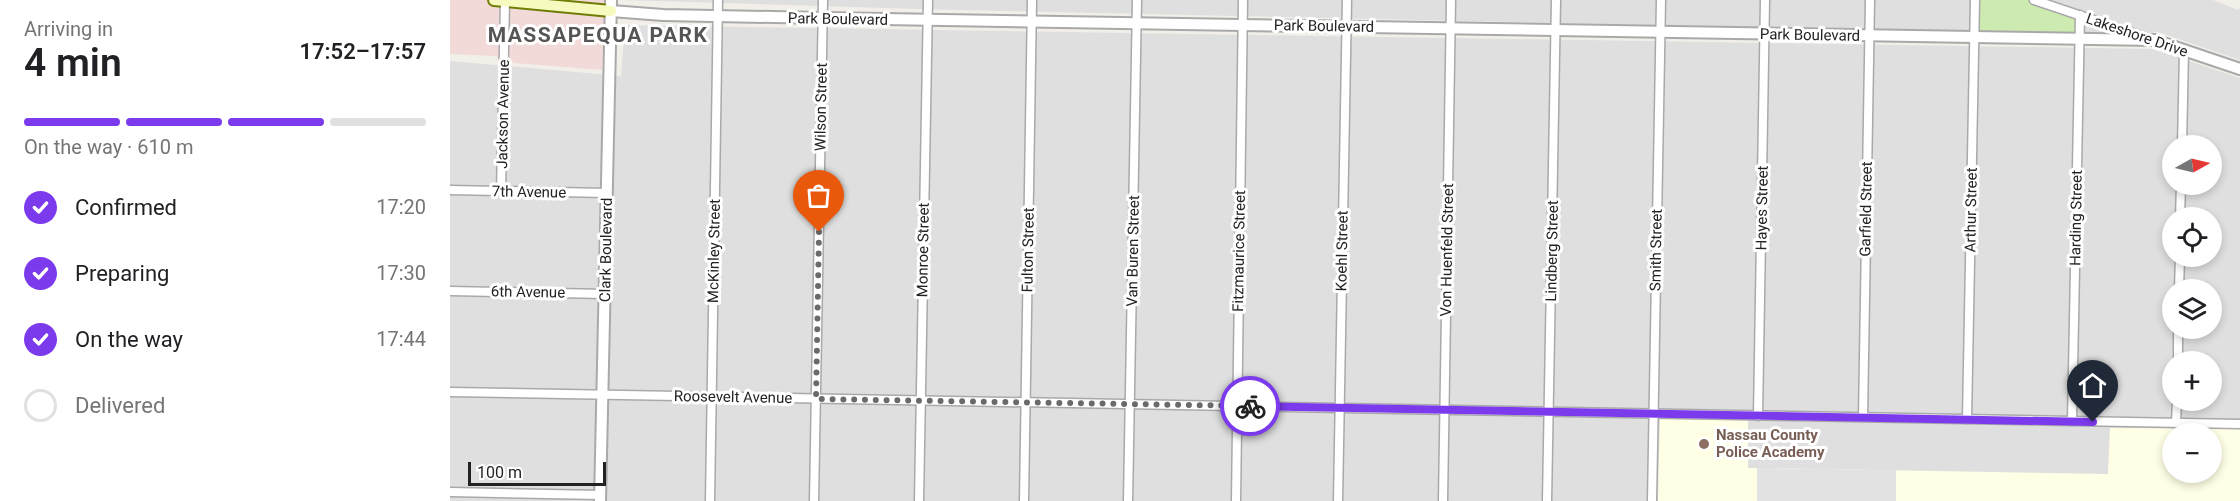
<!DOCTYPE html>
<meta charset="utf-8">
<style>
:root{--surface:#fff;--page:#f6f6f6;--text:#202124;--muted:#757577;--line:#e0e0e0;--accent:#7c3aed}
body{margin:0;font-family:Roboto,sans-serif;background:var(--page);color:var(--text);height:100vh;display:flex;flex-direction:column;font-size:22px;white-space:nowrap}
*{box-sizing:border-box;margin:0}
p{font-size:20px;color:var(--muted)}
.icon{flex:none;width:33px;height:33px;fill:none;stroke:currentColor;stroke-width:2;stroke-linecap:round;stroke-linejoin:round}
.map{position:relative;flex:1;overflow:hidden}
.panel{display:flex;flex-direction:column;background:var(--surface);width:450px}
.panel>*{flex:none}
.needle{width:39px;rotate:82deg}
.tools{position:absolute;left:1712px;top:135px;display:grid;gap:12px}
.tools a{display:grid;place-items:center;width:60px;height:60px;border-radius:50%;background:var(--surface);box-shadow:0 3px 9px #0003;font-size:30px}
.scale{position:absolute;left:18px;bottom:15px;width:138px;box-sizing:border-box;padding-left:6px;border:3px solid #222;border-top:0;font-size:16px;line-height:21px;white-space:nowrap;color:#222;-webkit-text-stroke:4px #fff;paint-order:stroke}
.pin{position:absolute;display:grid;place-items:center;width:51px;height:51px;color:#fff;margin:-62px -26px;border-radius:50% 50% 50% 0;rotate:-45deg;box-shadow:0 0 6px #0007}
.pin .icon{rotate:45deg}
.courier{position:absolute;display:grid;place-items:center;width:60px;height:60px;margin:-30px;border:4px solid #7c3aed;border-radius:50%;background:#fff;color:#222;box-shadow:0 2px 8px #0007}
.overview em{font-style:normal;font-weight:600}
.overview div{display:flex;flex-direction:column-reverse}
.overview{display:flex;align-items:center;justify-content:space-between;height:102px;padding:0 24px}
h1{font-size:39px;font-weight:600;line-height:45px}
.bar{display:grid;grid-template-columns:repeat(4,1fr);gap:9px 6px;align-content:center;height:72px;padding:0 24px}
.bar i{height:8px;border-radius:4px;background:var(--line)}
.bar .selected{background:var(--accent)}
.bar p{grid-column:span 4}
ol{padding:0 24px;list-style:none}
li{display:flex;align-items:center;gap:18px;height:66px}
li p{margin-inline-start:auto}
li .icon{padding:6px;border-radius:50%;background:var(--accent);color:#fff;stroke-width:4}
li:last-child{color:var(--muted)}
li i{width:33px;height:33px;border:3px solid var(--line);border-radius:50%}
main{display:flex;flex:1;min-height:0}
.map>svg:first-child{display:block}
.residential{fill:#e0dfdf;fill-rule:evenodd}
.commercial{fill:#f2dad9}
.education{fill:#ffffe5;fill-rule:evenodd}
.grass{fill:#cdebb0}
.parking{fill:#e2e2e2}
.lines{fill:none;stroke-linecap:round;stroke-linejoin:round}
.minor-casing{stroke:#a9a9a9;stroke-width:11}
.tertiary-casing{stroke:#a9a9a9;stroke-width:14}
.secondary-casing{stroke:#707d05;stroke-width:14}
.minor{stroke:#fff;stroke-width:8}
.tertiary{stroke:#fff;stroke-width:10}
.secondary{stroke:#f7fabf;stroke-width:10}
.done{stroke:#6b6a68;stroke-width:6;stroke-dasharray:0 10.8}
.route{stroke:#7c3aed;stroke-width:8}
.education-dot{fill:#8d6e63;stroke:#fff;stroke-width:2}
.labels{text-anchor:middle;stroke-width:6;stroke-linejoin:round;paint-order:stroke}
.street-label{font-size:15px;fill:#222;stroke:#fff}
.education-label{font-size:15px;font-weight:bold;fill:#785e54;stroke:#fff;text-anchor:start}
.district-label{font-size:21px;font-weight:bold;letter-spacing:1.5px;fill:#555;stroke:#fff}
</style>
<main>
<section class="panel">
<div class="overview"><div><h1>4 min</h1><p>Arriving in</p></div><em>17:52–17:57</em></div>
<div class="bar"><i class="selected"></i><i class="selected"></i><i class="selected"></i><i></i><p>On the way · 610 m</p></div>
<ol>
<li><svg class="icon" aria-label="check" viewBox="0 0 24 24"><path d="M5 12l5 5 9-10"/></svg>Confirmed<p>17:20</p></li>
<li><svg class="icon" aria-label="check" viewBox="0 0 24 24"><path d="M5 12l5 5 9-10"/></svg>Preparing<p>17:30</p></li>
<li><svg class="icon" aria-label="check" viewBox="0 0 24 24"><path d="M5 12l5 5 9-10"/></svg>On the way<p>17:44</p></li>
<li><i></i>Delivered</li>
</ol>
</section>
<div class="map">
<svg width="1790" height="501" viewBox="0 0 1790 501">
<rect width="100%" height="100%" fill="#f2efe9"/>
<g class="residential">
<path d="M172,0H1763L1788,10L1790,7V60L1708,32L1667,35L468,9Z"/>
<path d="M175,25L1703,49L1790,78V501H0V61L171,76ZM1722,146H1761V184H1722ZM1722,218H1761V256H1722ZM1722,290H1761V328H1722ZM1722,362H1761V400H1722ZM1722,434H1761V472H1722Z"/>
</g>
<path class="commercial" d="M0,0H155L152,70L64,63L45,56L0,54Z"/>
<path class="education" d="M1210,417L1298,419V468H1307L1658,474L1660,428L1790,429V501H1208ZM1722,434H1761V472H1722Z"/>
<path class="grass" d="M1525,0H1584L1630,15L1629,40L1524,38Z"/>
<path class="parking" d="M1307,468L1446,470V501H1307Z"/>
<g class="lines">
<defs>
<g id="minor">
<path d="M1584,0L1697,38"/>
<path d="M1732,146L1734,51"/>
<path d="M0,190L157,193"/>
<path d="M51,191L55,1"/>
<path d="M1730,218L1731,184"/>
<path d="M1729,290L1730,256"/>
<path d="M0,291L155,294"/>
<path d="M1728,362V328"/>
<path d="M0,392L1790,424"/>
<path d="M1308,416L1315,0"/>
<path d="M1413,417L1420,0"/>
<path d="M1517,419L1525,0"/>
<path d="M1622,421L1630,15"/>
<path d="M1726,423L1727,400"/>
<path d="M0,492L151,495"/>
<path d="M260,501L268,0"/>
<path d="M364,501L373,0"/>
<path d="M469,501L478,0"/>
<path d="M574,501L582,0"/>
<path d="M678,501L687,0"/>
<path d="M786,501L793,0"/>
<path d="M888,501L897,0"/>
<path d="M993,501L1001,0"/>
<path d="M1097,501L1106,0"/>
<path d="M1202,501L1211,0"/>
</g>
<g id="tertiary">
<path d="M161,11L213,15L373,18L1704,40L1790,69"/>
<path d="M150,501L161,0"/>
</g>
<path id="secondary" d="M44,0L161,11"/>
</defs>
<use href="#minor" class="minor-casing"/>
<use href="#tertiary" class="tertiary-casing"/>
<use href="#secondary" class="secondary-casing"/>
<use href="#minor" class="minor"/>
<use href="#tertiary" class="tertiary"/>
<use href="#secondary" class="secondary"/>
</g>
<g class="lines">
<path class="done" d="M369,232L366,399L800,406"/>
<path class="route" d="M800,406L1643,422"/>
</g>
<circle class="education-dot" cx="1254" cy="444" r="6"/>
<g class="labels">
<g class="street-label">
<text transform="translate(388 19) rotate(1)" y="5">Park Boulevard</text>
<text transform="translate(874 26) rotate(1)" y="5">Park Boulevard</text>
<text transform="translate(1360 35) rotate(1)" y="5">Park Boulevard</text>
<text transform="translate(1687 35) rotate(19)" y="5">Lakeshore Drive</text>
<text transform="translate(371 107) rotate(-89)" y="5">Wilson Street</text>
<text transform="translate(53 114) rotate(-89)" y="5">Jackson Avenue</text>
<text transform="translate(79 192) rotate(1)" y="5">7th Avenue</text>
<text transform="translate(1312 208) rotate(-89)" y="5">Hayes Street</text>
<text transform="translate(1416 209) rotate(-89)" y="5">Garfield Street</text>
<text transform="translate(1521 210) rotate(-89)" y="5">Arthur Street</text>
<text transform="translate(1626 218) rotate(-89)" y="5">Harding Street</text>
<text transform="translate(156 250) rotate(-89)" y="5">Clark Boulevard</text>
<text transform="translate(473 250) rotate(-89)" y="5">Monroe Street</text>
<text transform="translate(578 250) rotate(-89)" y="5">Fulton Street</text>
<text transform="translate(997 250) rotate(-89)" y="5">Von Huenfeld Street</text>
<text transform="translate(1206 250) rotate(-89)" y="5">Smith Street</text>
<text transform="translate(264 251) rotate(-89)" y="5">McKinley Street</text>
<text transform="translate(683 251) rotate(-89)" y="5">Van Buren Street</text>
<text transform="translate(789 251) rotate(-89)" y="5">Fitzmaurice Street</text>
<text transform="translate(892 251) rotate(-89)" y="5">Koehl Street</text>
<text transform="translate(1102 251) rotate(-89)" y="5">Lindberg Street</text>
<text transform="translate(78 292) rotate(1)" y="5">6th Avenue</text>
<text transform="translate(283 397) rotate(1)" y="5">Roosevelt Avenue</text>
</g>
<g class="education-label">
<text x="1266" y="440">Nassau County<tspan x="1266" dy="17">Police Academy</tspan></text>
</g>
<g class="district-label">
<text x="148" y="42">MASSAPEQUA PARK</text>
</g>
</g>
</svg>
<div class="tools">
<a><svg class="needle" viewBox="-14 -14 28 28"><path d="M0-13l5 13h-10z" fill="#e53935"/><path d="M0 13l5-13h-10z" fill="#757577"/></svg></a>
<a><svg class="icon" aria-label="locate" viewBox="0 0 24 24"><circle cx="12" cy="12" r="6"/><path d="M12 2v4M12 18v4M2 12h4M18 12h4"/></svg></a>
<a><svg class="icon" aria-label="layers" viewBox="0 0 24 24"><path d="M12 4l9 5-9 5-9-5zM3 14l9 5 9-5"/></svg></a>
<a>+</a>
<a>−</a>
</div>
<div class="scale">100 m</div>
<div class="pin" style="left:369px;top:232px;background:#ea580c"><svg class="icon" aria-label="bag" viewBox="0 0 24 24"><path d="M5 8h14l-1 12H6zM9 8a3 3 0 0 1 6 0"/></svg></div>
<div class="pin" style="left:1643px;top:422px;background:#1f2937"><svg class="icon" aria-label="home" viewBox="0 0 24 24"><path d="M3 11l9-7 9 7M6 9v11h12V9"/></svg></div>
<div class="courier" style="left:800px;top:406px"><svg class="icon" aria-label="bike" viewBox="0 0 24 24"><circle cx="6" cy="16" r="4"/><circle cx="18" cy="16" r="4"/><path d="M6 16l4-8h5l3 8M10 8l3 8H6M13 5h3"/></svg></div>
</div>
</main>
